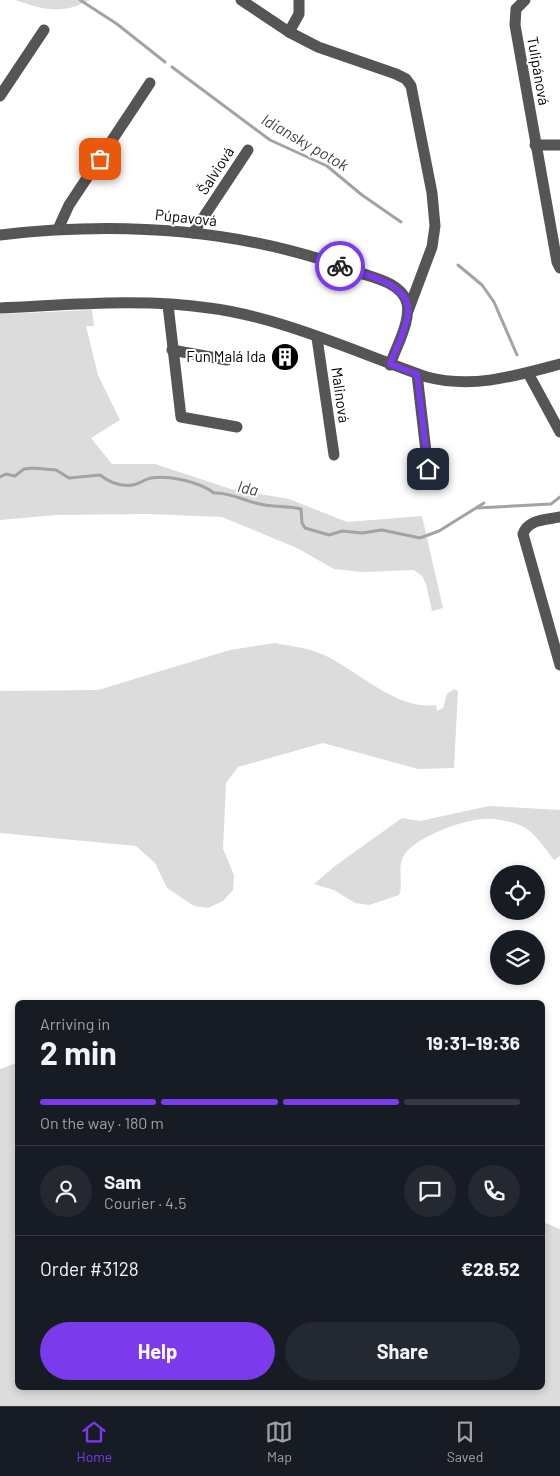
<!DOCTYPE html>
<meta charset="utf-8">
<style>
:root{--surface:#171b24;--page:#242831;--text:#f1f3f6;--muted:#9ea1a6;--line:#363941;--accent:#7c3aed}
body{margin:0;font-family:Barlow,sans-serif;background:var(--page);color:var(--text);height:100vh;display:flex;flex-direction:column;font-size:19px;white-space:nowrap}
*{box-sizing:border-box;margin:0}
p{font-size:16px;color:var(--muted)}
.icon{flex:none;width:28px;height:28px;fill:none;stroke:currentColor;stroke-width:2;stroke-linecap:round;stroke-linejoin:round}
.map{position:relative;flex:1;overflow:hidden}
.details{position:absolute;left:15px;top:1000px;width:530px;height:390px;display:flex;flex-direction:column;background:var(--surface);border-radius:8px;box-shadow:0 2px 8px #0003}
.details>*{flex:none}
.tools{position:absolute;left:490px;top:865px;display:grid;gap:10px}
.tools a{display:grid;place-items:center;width:55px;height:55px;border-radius:50%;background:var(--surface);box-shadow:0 2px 8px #0003;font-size:25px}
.pin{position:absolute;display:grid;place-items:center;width:42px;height:42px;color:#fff;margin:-21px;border-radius:10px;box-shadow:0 2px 8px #0006}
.courier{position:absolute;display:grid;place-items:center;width:50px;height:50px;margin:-25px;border:4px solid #7c3aed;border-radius:50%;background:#fff;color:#222;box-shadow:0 1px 6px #0007}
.headline em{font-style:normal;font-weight:700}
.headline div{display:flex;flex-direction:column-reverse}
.headline{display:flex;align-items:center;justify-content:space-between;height:85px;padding:0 25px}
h1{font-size:32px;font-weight:700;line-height:38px}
.bar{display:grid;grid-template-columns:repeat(4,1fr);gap:8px 5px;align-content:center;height:60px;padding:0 25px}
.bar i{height:6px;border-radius:4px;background:var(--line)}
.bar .current{background:var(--accent)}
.bar p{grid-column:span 4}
.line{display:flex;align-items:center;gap:12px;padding:0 25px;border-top:1px solid var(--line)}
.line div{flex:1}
.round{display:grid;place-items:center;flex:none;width:52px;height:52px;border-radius:26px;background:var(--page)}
.action{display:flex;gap:10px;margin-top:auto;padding:10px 25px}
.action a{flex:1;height:58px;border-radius:30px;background:var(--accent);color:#fff;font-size:20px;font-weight:700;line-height:58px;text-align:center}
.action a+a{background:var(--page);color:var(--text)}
.menu{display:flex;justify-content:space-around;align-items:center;height:70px;border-top:1px solid var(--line);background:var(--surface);font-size:14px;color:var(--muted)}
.menu a{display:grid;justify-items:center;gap:2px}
.menu .current{color:var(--accent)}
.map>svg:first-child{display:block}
.green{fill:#dcdcdc}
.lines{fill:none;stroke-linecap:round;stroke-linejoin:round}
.stream{stroke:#a3a3a3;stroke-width:3}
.minor{stroke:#555;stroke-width:11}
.done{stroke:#595959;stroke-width:5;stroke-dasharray:0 9}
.route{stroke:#7c3aed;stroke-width:6}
.labels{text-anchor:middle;stroke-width:4;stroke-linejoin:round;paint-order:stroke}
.street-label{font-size:15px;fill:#000;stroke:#fff}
.poi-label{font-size:15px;fill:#000;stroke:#fff;text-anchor:end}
.water-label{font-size:16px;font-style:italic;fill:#444;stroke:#fff}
</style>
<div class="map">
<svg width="560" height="1406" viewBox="0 0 560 1406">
<rect width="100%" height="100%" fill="#fff"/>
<g class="green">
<path d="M15,0H90C61,15 45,10 15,0Z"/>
<path d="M92,310L94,326H86L98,375L120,420L91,438L112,464H155L231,489L289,499L347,522L422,516L443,608L432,611L426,584L422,576L414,570L362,572L334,569L297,548L222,517L148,514L56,515L0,520V314Z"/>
<path d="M275,643C288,646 302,647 314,651C353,664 392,711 436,705L437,711L443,708L447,694L454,689L458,691L454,768L418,769L323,743L238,767L226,783L223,849L234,875L233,890L223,901L208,908L194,906L167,888L155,863L136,846L0,833V691L98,690L230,650Z"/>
<path d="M489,806L560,810V856L554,860C546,850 535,832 522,826C512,822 496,818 485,819C464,819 412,838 403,857C397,870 404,883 399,895L369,905L355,903L334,890L314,884L335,866L402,818L420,821Z"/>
<path d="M17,1063L18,1388H542L543,1222L560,1229V1406H0V1069Z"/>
</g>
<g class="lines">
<g class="stream">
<path d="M80,0L117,24L165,62"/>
<path d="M172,67L270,140L327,166L362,195L401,222"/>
<path d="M458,265L482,285L494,302L517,355"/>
<path d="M0,477L6,474L15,476L24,469L33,468L56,470L69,478L100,475C109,482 121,487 133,485C139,484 145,479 151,478C169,475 200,482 214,493C232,492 247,503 265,505C277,507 289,506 301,509L302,523L305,528L329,535L342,531L362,533L382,530L420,538L439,531L484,503"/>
<path d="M477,508L551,504L560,497"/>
</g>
<g class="minor">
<path d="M241,0L289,32"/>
<path d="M299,0V14L289,32L318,47L396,74L406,79L411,86L432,193L435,226L432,247L408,311"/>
<path d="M525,0L516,9L515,25L557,262L560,268"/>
<path d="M0,96L44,30"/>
<path d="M535,145H560"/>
<path d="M58,229L69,205L150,83"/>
<path d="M193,233L248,150"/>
<path d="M0,235C120,221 244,229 358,272C373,278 399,282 406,300C413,318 396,347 390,365"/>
<path d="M168,305L181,417L237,427"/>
<path d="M0,308C69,305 141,298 209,308C281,317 358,353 427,377C473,389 515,376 560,364"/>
<path d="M317,338L334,455"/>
<path d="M172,350L227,360"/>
<path d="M528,373L560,432"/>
<path d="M417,374L428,469"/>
<path d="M560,517C546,520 528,519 523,534L560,665"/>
</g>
</g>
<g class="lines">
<path class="done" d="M100,159L69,205L58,229C155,226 248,236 340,266"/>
<path class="route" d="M340,266C361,273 412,284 408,313C406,330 396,349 390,364L417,374L428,469"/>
</g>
<defs>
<symbol id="building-disc" viewBox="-11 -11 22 22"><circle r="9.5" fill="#000" stroke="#fff"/><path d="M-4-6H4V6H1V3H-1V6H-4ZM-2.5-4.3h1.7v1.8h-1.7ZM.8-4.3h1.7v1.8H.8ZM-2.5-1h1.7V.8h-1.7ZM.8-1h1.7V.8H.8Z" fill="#fff"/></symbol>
</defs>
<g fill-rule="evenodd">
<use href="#building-disc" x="269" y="341" width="32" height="32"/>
</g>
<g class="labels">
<g class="street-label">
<text transform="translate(538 71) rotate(80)" y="5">Tulipánová</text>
<text transform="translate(216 171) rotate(-57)" y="5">Šalviová</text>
<text transform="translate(186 218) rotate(6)" y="5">Púpavová</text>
<text transform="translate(340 395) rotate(82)" y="5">Malinová</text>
</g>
<g class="poi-label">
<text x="266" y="362">Fun Malá Ida</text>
</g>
<g class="water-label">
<text transform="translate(305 142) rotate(30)" y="6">Idiansky potok</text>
<text transform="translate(248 488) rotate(13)" y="6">Ida</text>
</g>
</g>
</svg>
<div class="tools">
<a><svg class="icon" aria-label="locate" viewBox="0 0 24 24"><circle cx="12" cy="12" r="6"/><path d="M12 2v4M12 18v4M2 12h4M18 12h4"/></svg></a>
<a><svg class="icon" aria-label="layers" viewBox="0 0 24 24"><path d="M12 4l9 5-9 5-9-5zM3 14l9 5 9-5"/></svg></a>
</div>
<div class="pin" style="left:100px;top:159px;background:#ea580c"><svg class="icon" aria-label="bag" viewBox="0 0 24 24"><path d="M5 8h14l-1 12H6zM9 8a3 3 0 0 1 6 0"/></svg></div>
<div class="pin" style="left:428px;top:469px;background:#1f2937"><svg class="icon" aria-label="home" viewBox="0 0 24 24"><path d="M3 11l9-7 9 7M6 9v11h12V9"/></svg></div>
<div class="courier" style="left:340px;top:266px"><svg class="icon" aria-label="bike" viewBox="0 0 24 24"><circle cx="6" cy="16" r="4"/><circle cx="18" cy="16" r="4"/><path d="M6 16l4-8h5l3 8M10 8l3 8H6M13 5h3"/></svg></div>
<section class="details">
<div class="headline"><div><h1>2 min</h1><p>Arriving in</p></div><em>19:31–19:36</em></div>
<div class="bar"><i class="current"></i><i class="current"></i><i class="current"></i><i></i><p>On the way · 180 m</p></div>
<div class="line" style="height:90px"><a class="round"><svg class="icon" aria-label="person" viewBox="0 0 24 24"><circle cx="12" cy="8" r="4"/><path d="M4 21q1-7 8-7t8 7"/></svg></a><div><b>Sam</b><p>Courier · 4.5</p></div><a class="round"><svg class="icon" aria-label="chat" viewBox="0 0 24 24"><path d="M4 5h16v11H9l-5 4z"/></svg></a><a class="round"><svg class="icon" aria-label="phone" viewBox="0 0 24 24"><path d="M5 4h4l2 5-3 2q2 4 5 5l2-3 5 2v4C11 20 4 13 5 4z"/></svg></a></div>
<div class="line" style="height:65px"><div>Order #3128</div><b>€28.52</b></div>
<div class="action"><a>Help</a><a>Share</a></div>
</section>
</div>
<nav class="menu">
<a class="current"><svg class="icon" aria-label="home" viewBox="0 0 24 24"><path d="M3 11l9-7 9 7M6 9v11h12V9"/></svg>Home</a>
<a><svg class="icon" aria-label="map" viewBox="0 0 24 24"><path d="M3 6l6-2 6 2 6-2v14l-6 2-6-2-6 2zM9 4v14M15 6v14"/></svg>Map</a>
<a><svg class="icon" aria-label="saved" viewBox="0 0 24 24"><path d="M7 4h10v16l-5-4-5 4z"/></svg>Saved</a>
</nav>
